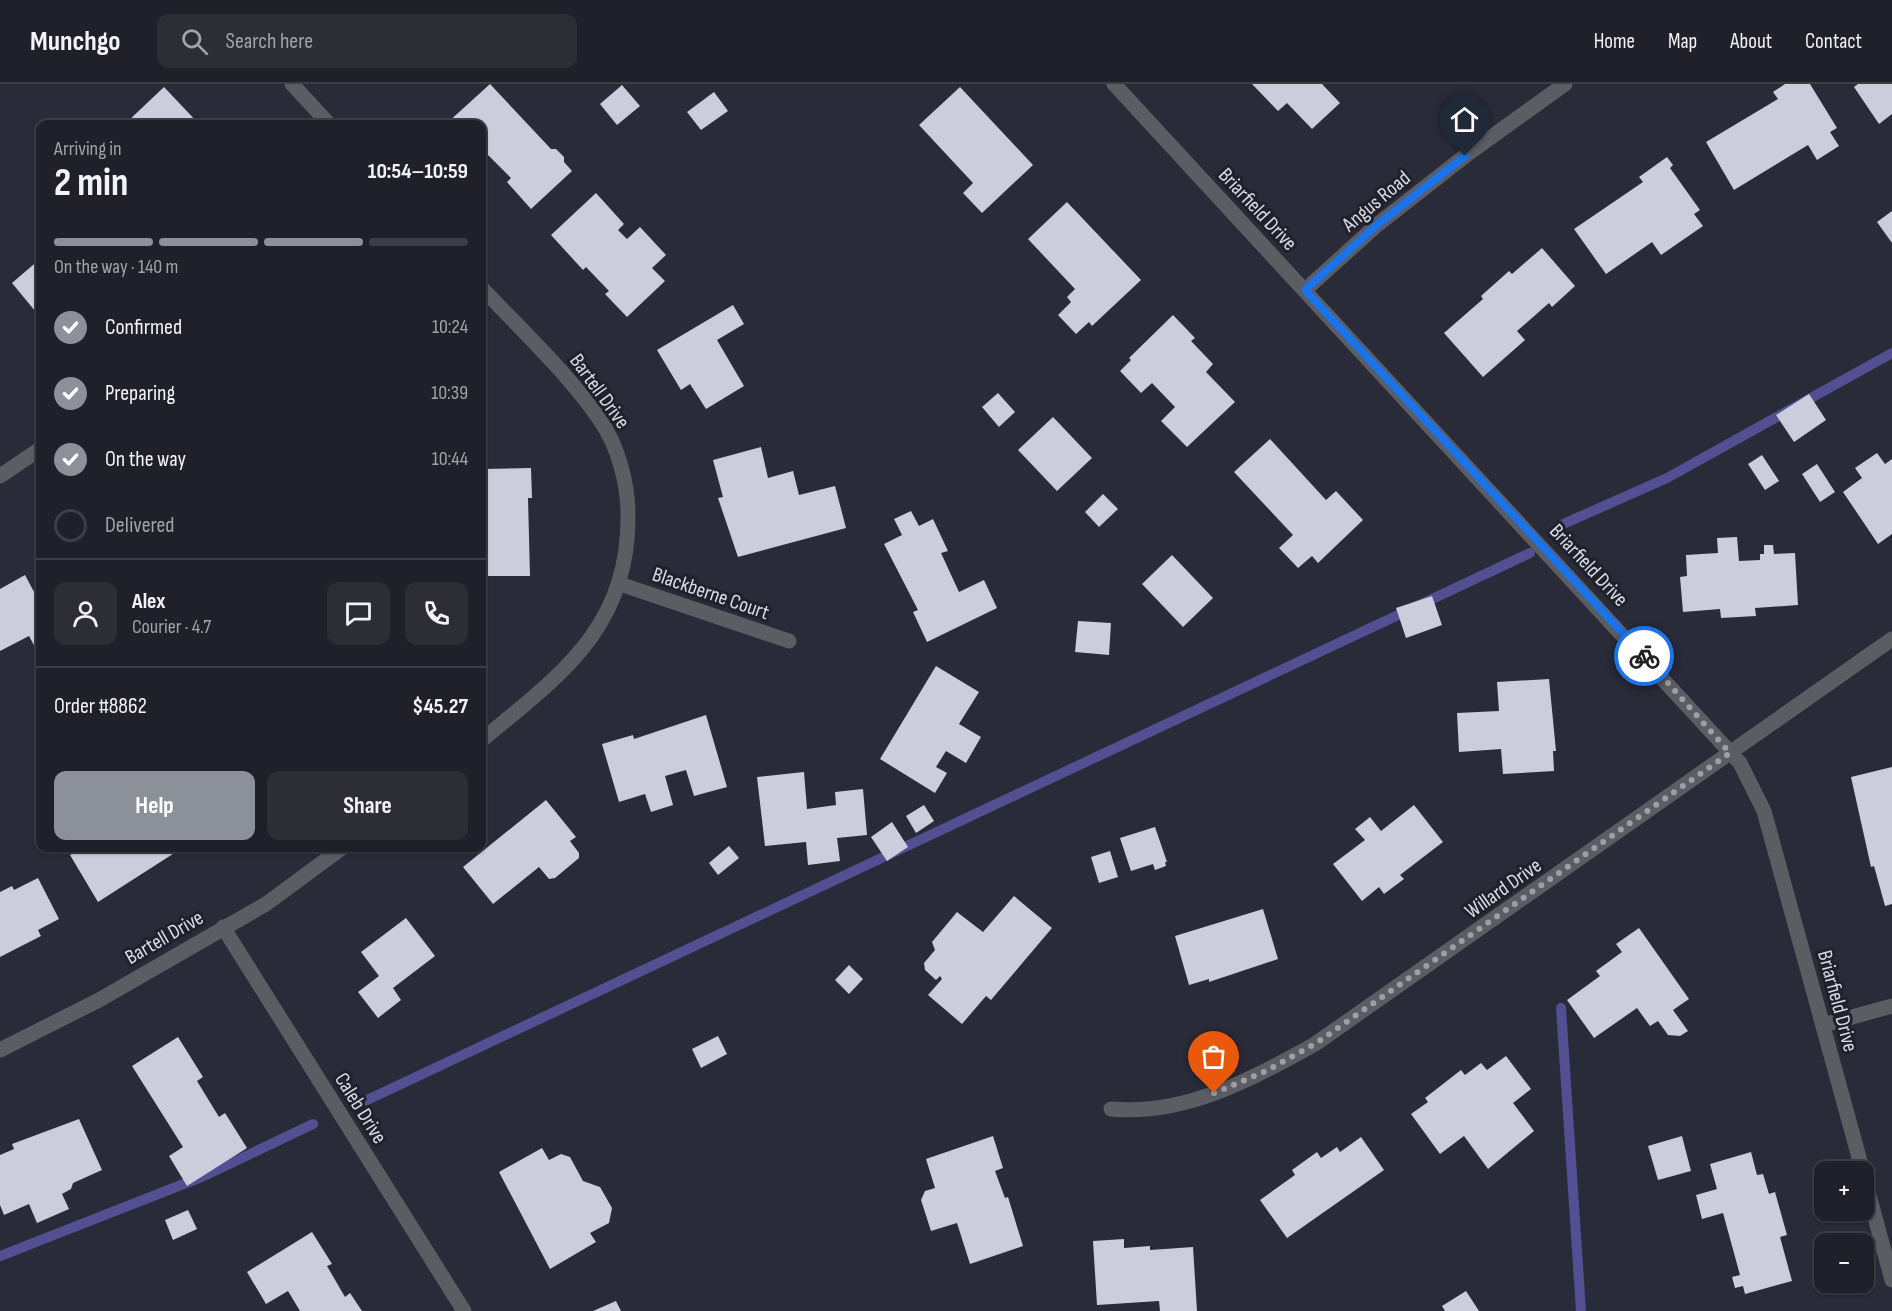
<!DOCTYPE html>
<meta charset="utf-8">
<style>
:root{--surface:#20202a;--page:#2d2d36;--text:#f1f3f6;--muted:#a2a3a8;--line:#3d3e47;--accent:#8c9099}
body{margin:0;font-family:"Sofia Sans Condensed",sans-serif;background:var(--page);color:var(--text);height:100vh;display:flex;flex-direction:column;font-size:22px;white-space:nowrap}
*{box-sizing:border-box;margin:0}
p{font-size:20px;color:var(--muted)}
.icon{flex:none;width:33px;height:33px;fill:none;stroke:currentColor;stroke-width:2;stroke-linecap:round;stroke-linejoin:round}
.map{position:relative;flex:1;overflow:hidden}
.panel{position:absolute;left:36px;top:36px;width:450px;height:732px;display:flex;flex-direction:column;background:var(--surface);border-radius:12px;box-shadow:0 2px 4px #0004,0 0 0 2px var(--line)}
.panel>*{flex:none}
.controls{position:absolute;left:1814px;top:1077px;display:grid;gap:12px}
.controls a{display:grid;place-items:center;width:60px;height:60px;border-radius:12px;background:var(--surface);box-shadow:0 2px 4px #0004,0 0 0 2px var(--line);font-size:30px}
.pin{position:absolute;display:grid;place-items:center;width:51px;height:51px;color:#fff;margin:-62px -26px;border-radius:50% 50% 50% 0;rotate:-45deg;box-shadow:0 0 6px #0007}
.pin .icon{rotate:45deg}
.courier{position:absolute;display:grid;place-items:center;width:60px;height:60px;margin:-30px;border:4px solid #1a73e8;border-radius:50%;background:#fff;color:#222;box-shadow:0 2px 8px #0007}
.head em{font-style:normal;font-weight:700}
.head div{display:flex;flex-direction:column-reverse}
.head{display:flex;align-items:center;justify-content:space-between;height:102px;padding:0 18px}
h1{font-size:39px;font-weight:700;line-height:45px}
.bar{display:grid;grid-template-columns:repeat(4,1fr);gap:9px 6px;align-content:center;height:72px;padding:0 18px}
.bar i{height:8px;border-radius:4px;background:var(--line)}
.bar .current{background:var(--accent)}
.bar p{grid-column:span 4}
.line{display:flex;align-items:center;gap:15px;padding:0 18px;border-top:2px solid var(--line)}
.line div{flex:1}
.round{display:grid;place-items:center;flex:none;width:63px;height:63px;border-radius:12px;background:var(--page)}
ol{padding:0 18px;list-style:none}
li{display:flex;align-items:center;gap:18px;height:66px}
li p{margin-inline-start:auto}
li .icon{padding:6px;border-radius:50%;background:var(--accent);color:#fff;stroke-width:4}
li:last-child{color:var(--muted)}
li i{width:33px;height:33px;border:3px solid var(--line);border-radius:50%}
.cta{display:flex;gap:12px;margin-top:auto;padding:12px 18px}
.cta a{flex:1;height:69px;border-radius:12px;background:var(--accent);color:#fff;font-size:24px;font-weight:700;line-height:69px;text-align:center}
.cta a+a{background:var(--page);color:var(--text)}
header{display:flex;align-items:center;gap:36px;box-sizing:border-box;height:84px;padding:0 30px;background:var(--surface);border-bottom:2px solid var(--line)}
header strong{font-size:28px}
nav{display:flex;gap:33px;margin-inline-start:auto;font-size:21px}
.search{width:420px;height:54px;background:var(--page);display:flex;align-items:center;gap:15px;box-sizing:border-box;padding:0 21px;border-radius:12px;color:var(--muted);font-size:22px}
.map>svg:first-child{display:block}
.lines{fill:none;stroke-linecap:round;stroke-linejoin:round}
.stream{stroke:#524f92;stroke-width:10}
.building{fill:#cbccdc}
.minor{stroke:#5c5c63;stroke-width:15}
.done{stroke:#9e9ea8;stroke-width:6;stroke-dasharray:0 10.8}
.route{stroke:#1a73e8;stroke-width:8}
.labels{text-anchor:middle;stroke-width:6;stroke-linejoin:round;paint-order:stroke}
.street-label{font-size:21px;fill:#dcdce5;stroke:#21212d}
</style>
<header>
<strong>Munchgo</strong>
<div class="search"><svg class="icon" aria-label="search" viewBox="0 0 24 24"><circle cx="10" cy="10" r="6"/><path d="M15 15l6 6"/></svg>Search here</div>
<nav><a>Home</a><a>Map</a><a>About</a><a>Contact</a></nav>
</header>
<div class="map">
<svg width="1892" height="1227" viewBox="0 0 1892 1227">
<rect width="100%" height="100%" fill="#2a2b38"/>
<g class="lines">
<g class="stream">
<path d="M1561,441L1667,394L1892,269"/>
<path d="M1561,924L1581,1227"/>
<path d="M365,1017L1530,469"/>
<path d="M0,1172L204,1092L313,1040"/>
</g>
</g>
<g class="building">
<path d="M490,0L551,65H556L564,73V78L572,87L531,125L507,98L511,94L482,65V40H446Z"/>
<path d="M1252,0H1322L1340,19L1312,45L1287,19L1278,27Z"/>
<path d="M1785,0H1810L1837,44L1830,48L1839,62L1817,76L1808,61L1734,106L1706,58L1778,15L1773,8Z"/>
<path d="M1858,0H1892V30L1879,40L1854,3Z"/>
<path d="M622,1L640,22L617,41L600,20Z"/>
<path d="M164,3L199,40H130L127,38Z"/>
<path d="M960,3L1033,81L982,129L963,109L973,99L919,41Z"/>
<path d="M714,8L728,27L701,46L687,28Z"/>
<path d="M1667,73L1673,81L1670,84L1700,126L1694,130L1703,142L1661,171L1652,158L1606,190L1574,145L1643,98L1639,93Z"/>
<path d="M596,109L624,140L618,146L627,155L640,143L666,171L652,184L665,197L627,233L605,210L609,207L586,183L583,186L551,151Z"/>
<path d="M1067,118L1141,196L1092,242L1089,238L1076,250L1058,231L1071,218L1067,213L1075,205L1028,155Z"/>
<path d="M1892,127V159L1877,138Z"/>
<path d="M1542,164L1575,202L1552,223L1549,219L1517,247L1525,256L1483,293L1444,249L1483,215L1481,212L1509,187L1512,190Z"/>
<path d="M40,175V233L12,199Z"/>
<path d="M733,221L744,240L717,256L744,302L706,325L690,300L681,306L657,266Z"/>
<path d="M1173,231L1195,254L1191,257L1213,280L1206,288L1235,318L1187,363L1161,337L1175,323L1152,299L1141,309L1120,287L1131,276L1129,274Z"/>
<path d="M998,309L1015,328L999,343L982,323Z"/>
<path d="M1809,310L1826,336L1794,358L1776,331Z"/>
<path d="M1053,333L1092,374L1057,407L1018,366Z"/>
<path d="M1270,355L1326,416L1336,407L1363,436L1318,479L1312,472L1298,484L1279,464L1293,451L1234,388Z"/>
<path d="M761,363L768,394L793,387L799,411L835,402L846,444L738,473L718,414L723,413L713,376Z"/>
<path d="M1877,369L1885,380L1892,375V450L1878,460L1843,408L1862,394L1855,384Z"/>
<path d="M1762,371L1779,397L1765,406L1748,380Z"/>
<path d="M1817,380L1835,408L1820,418L1802,390Z"/>
<path d="M531,384L532,414H528L530,492H484L482,385Z"/>
<path d="M1103,410L1118,425L1099,443L1085,428Z"/>
<path d="M911,427L919,442L933,435L948,467L941,469L959,508L984,496L997,524L927,558L913,528L918,526L884,460L902,451L894,435Z"/>
<path d="M1737,453L1739,477L1760,476V470H1764V461H1773L1774,470L1795,469L1798,521L1755,524L1756,532L1721,534L1720,525L1683,528L1680,493L1687,492L1686,471L1718,469L1717,454Z"/>
<path d="M1172,471L1213,514L1183,543L1142,500Z"/>
<path d="M25,491L40,519V562L36,565L29,552L0,567V505Z"/>
<path d="M1432,512L1442,541L1406,554L1396,524Z"/>
<path d="M1078,537L1111,539L1109,571L1075,568Z"/>
<path d="M936,582L979,608L959,640L981,653L966,679L946,667L936,683L947,689L935,709L880,675Z"/>
<path d="M1549,595L1556,667H1553L1554,687L1503,690L1501,665L1459,668L1457,629L1499,627L1497,598Z"/>
<path d="M706,631L727,703L694,712L686,686L665,692L673,721L651,728L645,710L619,718L602,660L633,651L634,655Z"/>
<path d="M1892,683V820L1885,822L1874,782L1871,783L1851,693Z"/>
<path d="M804,688L807,725L836,721L835,708L863,705L867,751L837,754L840,777L808,781L806,758L765,762L757,693Z"/>
<path d="M546,716L576,753L570,757L579,769V774L555,794L549,795L539,783L493,820L463,783Z"/>
<path d="M924,721L934,737L916,749L906,732Z"/>
<path d="M1414,721L1443,758L1400,791L1404,795L1384,810L1379,803L1362,817L1333,780L1365,756L1355,745L1370,733L1381,747Z"/>
<path d="M892,738L908,763L887,777L871,753Z"/>
<path d="M1155,743L1167,778H1165L1166,782L1155,786L1153,780L1131,787L1120,754Z"/>
<path d="M729,762L739,774L718,791L709,779Z"/>
<path d="M83,764H173L176,768L98,818L70,771Z"/>
<path d="M1110,767L1118,793L1099,799L1091,773Z"/>
<path d="M38,794L59,835L38,846L41,852L0,873V808L12,802L14,806Z"/>
<path d="M1014,812L1052,844L991,916L986,912L962,940L928,911L942,895L940,892L936,896L925,886L924,879L935,866L932,858L957,828L983,848Z"/>
<path d="M1263,825L1278,875L1209,898V895L1189,901L1175,852Z"/>
<path d="M406,834L435,872L393,904L401,916L378,934L358,908L379,892L361,868Z"/>
<path d="M1639,844L1689,915L1673,926L1688,947L1680,952L1668,951L1658,937L1650,942L1637,924L1594,954L1567,916L1600,892L1596,887L1622,868L1616,860Z"/>
<path d="M849,881L863,895L849,910L835,896Z"/>
<path d="M718,952L727,970L701,984L692,965Z"/>
<path d="M178,953L203,993L197,997L219,1033L225,1029L247,1064L187,1102L169,1072L183,1063L132,982Z"/>
<path d="M1506,972L1531,1005L1513,1019L1534,1047L1488,1085L1464,1052L1440,1070L1411,1030L1428,1018L1425,1014L1461,986L1465,991L1481,979L1487,986Z"/>
<path d="M79,1035L102,1086L73,1099L71,1105L62,1110L69,1125L37,1139L29,1120L4,1131L0,1121V1071L14,1065L12,1060Z"/>
<path d="M993,1052L1003,1084L995,1087L1005,1114L1008,1113L1023,1162L970,1180L957,1139L931,1147L921,1116L925,1107L935,1104L926,1075Z"/>
<path d="M1682,1052L1691,1087L1658,1096L1648,1062Z"/>
<path d="M1361,1053L1384,1086L1287,1154L1260,1116L1295,1091L1292,1086L1317,1068L1321,1074L1337,1063L1340,1068Z"/>
<path d="M542,1064L549,1076L561,1070L570,1073L583,1097L600,1103L612,1124L609,1139L590,1149L596,1158L550,1185L499,1088Z"/>
<path d="M1751,1068L1757,1091L1763,1090L1769,1110L1775,1108L1787,1151L1780,1153L1792,1197L1745,1210L1743,1202L1735,1204L1732,1193L1740,1191L1723,1129L1702,1135L1696,1111L1717,1105L1710,1080Z"/>
<path d="M188,1126L197,1145L173,1156L165,1136Z"/>
<path d="M312,1148L332,1180L327,1182L345,1213L350,1209L362,1227H300L288,1207L266,1220L247,1188Z"/>
<path d="M1124,1155V1164L1150,1162V1166L1193,1163L1197,1227H1160L1159,1217L1097,1221L1093,1157Z"/>
<path d="M1466,1207L1479,1227H1445L1442,1222Z"/>
<path d="M616,1217L621,1227H593Z"/>
</g>
<g class="lines">
<g class="minor">
<path d="M292,0L329,40"/>
<path d="M1114,0L1740,679L1764,727L1863,1088"/>
<path d="M482,204C522,247 566,287 600,336C618,362 628,399 628,431C629,544 561,590 482,656"/>
<path d="M1305,206L1377,141L1465,72L1565,0"/>
<path d="M0,392L40,365"/>
<path d="M620,500L789,557"/>
<path d="M223,843L464,1227"/>
<path d="M1823,941L1892,922"/>
<path d="M0,966L99,916L266,820L342,764"/>
<path d="M1111,1025C1185,1032 1252,995 1315,960L1892,555"/>
<path d="M1863,1089L1892,1196"/>
</g>
</g>
<g class="lines">
<path class="done" d="M1214,1009L1264,988L1315,960L1730,669L1644,572"/>
<path class="route" d="M1465,72L1377,141L1305,206L1644,572"/>
</g>
<g class="labels">
<g class="street-label">
<text transform="translate(1376 117) rotate(-40)" y="7">Angus Road</text>
<text transform="translate(1258 125) rotate(47)" y="7">Briarfield Drive</text>
<text transform="translate(600 307) rotate(54)" y="7">Bartell Drive</text>
<text transform="translate(1589 481) rotate(47)" y="7">Briarfield Drive</text>
<text transform="translate(711 509) rotate(19)" y="7">Blackberne Court</text>
<text transform="translate(1503 804) rotate(-35)" y="7">Willard Drive</text>
<text transform="translate(164 853) rotate(-30)" y="7">Bartell Drive</text>
<text transform="translate(1838 917) rotate(75)" y="7">Briarfield Drive</text>
<text transform="translate(361 1024) rotate(58)" y="7">Caleb Drive</text>
</g>
</g>
</svg>
<div class="controls">
<a>+</a>
<a>−</a>
</div>
<div class="pin" style="left:1214px;top:1009px;background:#ea580c"><svg class="icon" aria-label="bag" viewBox="0 0 24 24"><path d="M5 8h14l-1 12H6zM9 8a3 3 0 0 1 6 0"/></svg></div>
<div class="pin" style="left:1465px;top:72px;background:#1f2937"><svg class="icon" aria-label="home" viewBox="0 0 24 24"><path d="M3 11l9-7 9 7M6 9v11h12V9"/></svg></div>
<div class="courier" style="left:1644px;top:572px"><svg class="icon" aria-label="bike" viewBox="0 0 24 24"><circle cx="6" cy="16" r="4"/><circle cx="18" cy="16" r="4"/><path d="M6 16l4-8h5l3 8M10 8l3 8H6M13 5h3"/></svg></div>
<section class="panel">
<div class="head"><div><h1>2 min</h1><p>Arriving in</p></div><em>10:54–10:59</em></div>
<div class="bar"><i class="current"></i><i class="current"></i><i class="current"></i><i></i><p>On the way · 140 m</p></div>
<ol>
<li><svg class="icon" aria-label="check" viewBox="0 0 24 24"><path d="M5 12l5 5 9-10"/></svg>Confirmed<p>10:24</p></li>
<li><svg class="icon" aria-label="check" viewBox="0 0 24 24"><path d="M5 12l5 5 9-10"/></svg>Preparing<p>10:39</p></li>
<li><svg class="icon" aria-label="check" viewBox="0 0 24 24"><path d="M5 12l5 5 9-10"/></svg>On the way<p>10:44</p></li>
<li><i></i>Delivered</li>
</ol>
<div class="line" style="height:108px"><a class="round"><svg class="icon" aria-label="person" viewBox="0 0 24 24"><circle cx="12" cy="8" r="4"/><path d="M4 21q1-7 8-7t8 7"/></svg></a><div><b>Alex</b><p>Courier · 4.7</p></div><a class="round"><svg class="icon" aria-label="chat" viewBox="0 0 24 24"><path d="M4 5h16v11H9l-5 4z"/></svg></a><a class="round"><svg class="icon" aria-label="phone" viewBox="0 0 24 24"><path d="M5 4h4l2 5-3 2q2 4 5 5l2-3 5 2v4C11 20 4 13 5 4z"/></svg></a></div>
<div class="line" style="height:78px"><div>Order #8862</div><b>$45.27</b></div>
<div class="cta"><a>Help</a><a>Share</a></div>
</section>
</div>
